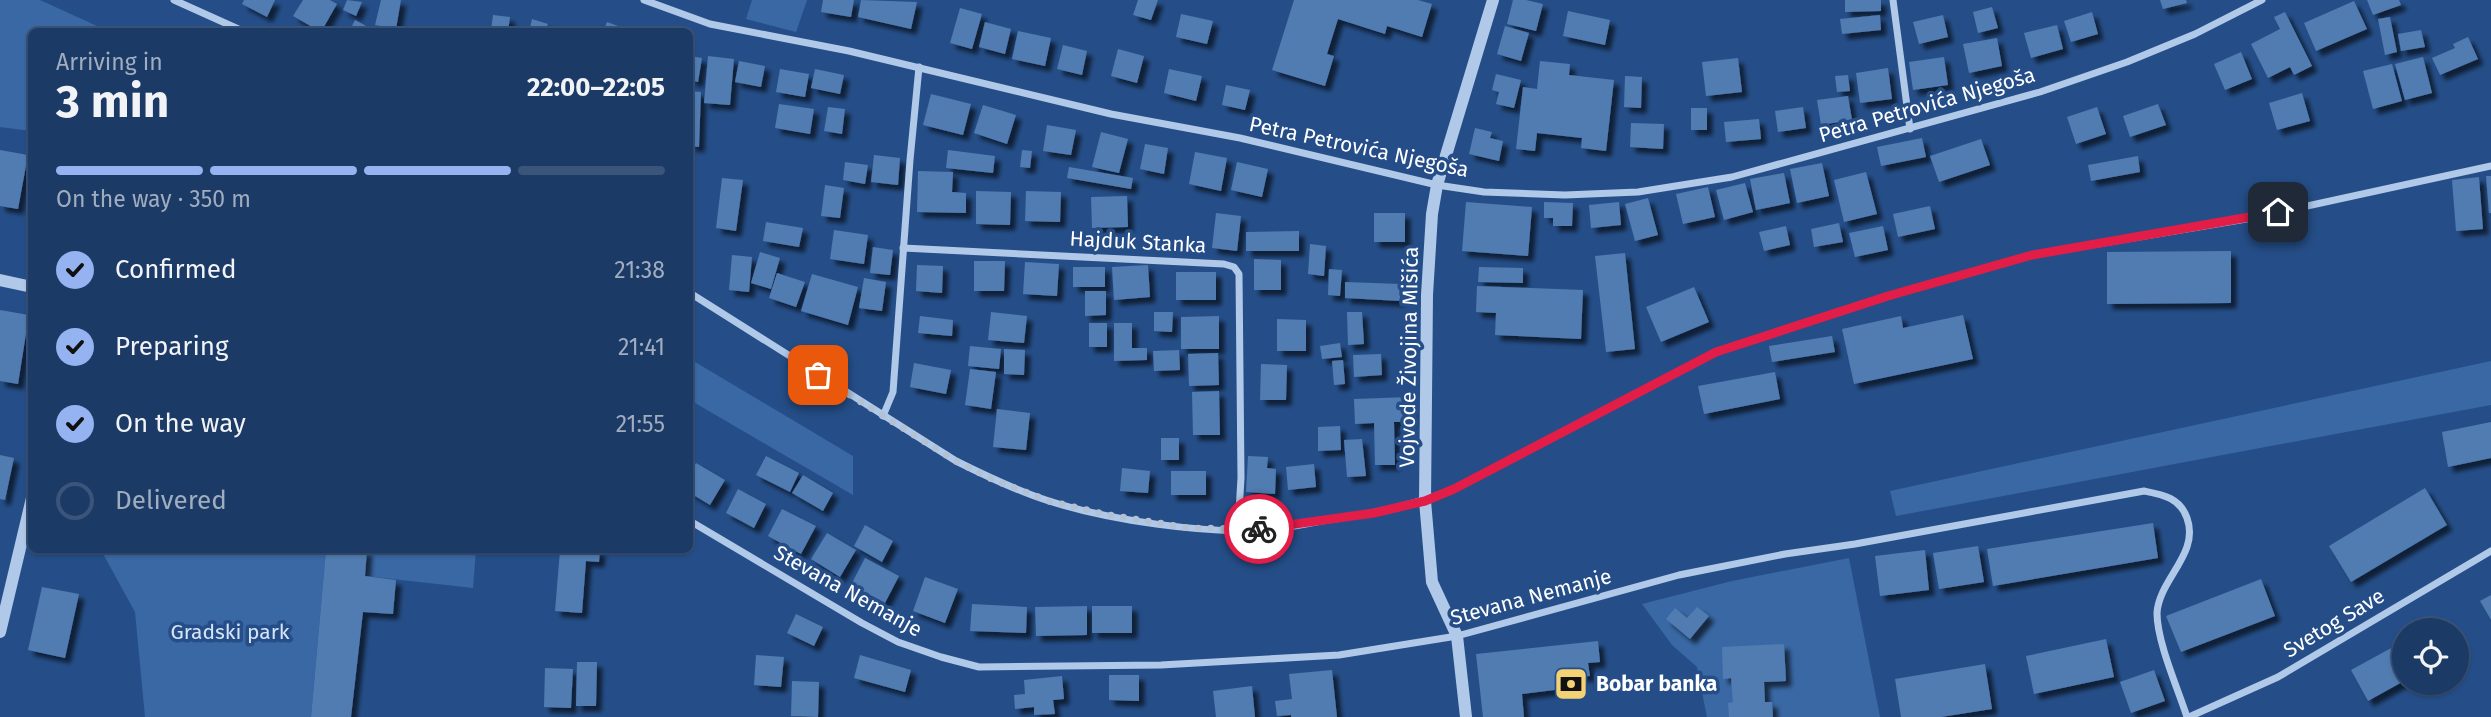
<!DOCTYPE html>
<meta charset="utf-8">
<style>
:root{--surface:#1c3a66;--page:#25416c;--text:#f1f3f6;--muted:#a0adbf;--line:#3a547a;--accent:#95b2f1}
body{margin:0;font-family:"Fira Sans",sans-serif;background:var(--page);color:var(--text);height:100vh;display:flex;flex-direction:column;font-size:26px;white-space:nowrap}
*{box-sizing:border-box;margin:0}
p{font-size:23px;color:var(--muted)}
.icon{flex:none;width:38px;height:38px;fill:none;stroke:currentColor;stroke-width:2;stroke-linecap:round;stroke-linejoin:round}
.map{position:relative;flex:1;overflow:hidden}
.side{position:absolute;left:28px;top:28px;width:665px;height:525px;display:flex;flex-direction:column;background:var(--surface);border-radius:10px;box-shadow:0 2px 5px #0004,0 0 0 2px var(--line)}
.side>*{flex:none}
.buttons{position:absolute;left:2392px;top:618px;display:grid;gap:14px}
.buttons a{display:grid;place-items:center;width:77px;height:77px;border-radius:50%;background:var(--surface);box-shadow:0 2px 5px #0004,0 0 0 2px var(--line);font-size:35px}
.pin{position:absolute;display:grid;place-items:center;width:60px;height:60px;color:#fff;margin:-30px;border-radius:14px;box-shadow:0 4px 10px #0006}
.courier{position:absolute;display:grid;place-items:center;width:70px;height:70px;margin:-35px;border:5px solid #e11d48;border-radius:50%;background:#fff;color:#222;box-shadow:0 2px 9px #0007}
.overview em{font-style:normal;font-weight:700}
.overview div{display:flex;flex-direction:column-reverse}
.overview{display:flex;align-items:center;justify-content:space-between;height:119px;padding:0 28px}
h1{font-size:46px;font-weight:700;line-height:52px}
.bar{display:grid;grid-template-columns:repeat(4,1fr);gap:10px 7px;align-content:center;height:84px;padding:0 28px}
.bar i{height:9px;border-radius:5px;background:var(--line)}
.bar .on{background:var(--accent)}
.bar p{grid-column:span 4}
ol{padding:0 28px;list-style:none}
li{display:flex;align-items:center;gap:21px;height:77px}
li p{margin-inline-start:auto}
li .icon{padding:7px;border-radius:50%;background:var(--accent);color:#111;stroke-width:4}
li:last-child{color:var(--muted)}
li i{width:38px;height:38px;border:4px solid var(--line);border-radius:50%}
.map>svg:first-child{display:block}
.green{fill:#3968a4}
.building{fill:#517bb1;filter:url(#shadow)}
.lines{fill:none;stroke-linecap:round;stroke-linejoin:round}
.minor{stroke:#b1c9e9;stroke-width:7}
.tertiary{stroke:#b1c9e9;stroke-width:12}
.done{stroke:#b3c1d5;stroke-width:7;stroke-dasharray:0 12.6}
.route{stroke:#e11d48;stroke-width:9}
.labels{text-anchor:middle;stroke-width:7;stroke-linejoin:round;paint-order:stroke}
.street-label{font-size:21px;fill:#fff;stroke:#254e88}
.park-label{font-size:21px;fill:#d5e4f7;stroke:#254e88}
.poi-label{font-size:21px;font-weight:bold;fill:#fff;stroke:#254e88;text-anchor:start}
</style>
<div class="map">
<svg width="2491" height="717" viewBox="0 0 2491 717">
<defs>
<filter id="shadow"><feDropShadow dx="5.5" dy="5.5" stdDeviation="2" flood-color="#0009"/></filter>
</defs>
<rect width="100%" height="100%" fill="#254e88"/>
<g class="green">
<path d="M0,0H40L108,31L32,32L31,131L0,127Z"/>
<path d="M752,0H807L796,32L746,19Z"/>
<path d="M690,359L853,456V495L690,400Z"/>
<path d="M2491,361V405L1896,516L1890,491Z"/>
<path d="M101,550H326L311,717H145L135,612Z"/>
<path d="M367,550H476L473,588L365,576Z"/>
<path d="M1849,558L1880,717H1707L1697,667L1672,645L1642,604L1732,581Z"/>
</g>
<g class="building">
<path d="M244,0H275L267,17L242,4Z"/>
<path d="M303,0H330L337,4L321,32L293,16Z"/>
<path d="M347,0L362,2L356,16L343,10Z"/>
<path d="M381,0H401L396,29L375,25Z"/>
<path d="M823,0H854L851,17L821,12Z"/>
<path d="M861,0L917,2L911,29L858,17Z"/>
<path d="M1138,0H1158L1151,20L1133,15Z"/>
<path d="M1294,0H1418L1432,4L1422,37L1387,26L1385,34L1338,19L1327,54L1334,56L1325,86L1272,70Z"/>
<path d="M1513,0H1526L1543,4L1536,31L1507,24Z"/>
<path d="M1845,0H1881V11L1845,12Z"/>
<path d="M2160,0H2186L2187,3L2163,9Z"/>
<path d="M2367,0H2399L2401,5L2373,15Z"/>
<path d="M2354,1L2367,29L2316,51L2304,23Z"/>
<path d="M1992,7L1998,28L1978,33L1973,12Z"/>
<path d="M960,8L982,14L972,49L950,43Z"/>
<path d="M1568,11L1610,20L1605,45L1563,36Z"/>
<path d="M2092,12L2098,34L2071,42L2064,21Z"/>
<path d="M2285,12L2312,66L2294,75L2290,67L2268,78L2251,44L2280,29L2274,17Z"/>
<path d="M1181,14L1213,21L1207,44L1176,37Z"/>
<path d="M493,15L510,17L508,32L491,30Z"/>
<path d="M1880,15L1881,30L1842,34L1840,19Z"/>
<path d="M1943,15L1948,37L1919,44L1913,22Z"/>
<path d="M2390,17L2397,52L2385,55L2378,19Z"/>
<path d="M532,19L548,24L545,32H529Z"/>
<path d="M355,20L378,32H349Z"/>
<path d="M607,22L632,31V32H603Z"/>
<path d="M985,22L1011,29L1005,54L979,47Z"/>
<path d="M2057,25L2063,49L2031,58L2024,33Z"/>
<path d="M1505,26L1529,33L1521,61L1497,54Z"/>
<path d="M2421,30L2425,47L2401,51L2398,34Z"/>
<path d="M1018,31L1051,38L1045,66L1012,59Z"/>
<path d="M2468,37L2478,59L2440,75L2432,58L2455,48L2453,44Z"/>
<path d="M1997,38L2002,66L1969,73L1963,44Z"/>
<path d="M1063,45L1087,51L1082,75L1057,69Z"/>
<path d="M1118,49L1144,56L1137,83L1111,76Z"/>
<path d="M2241,52L2252,79L2225,90L2214,64Z"/>
<path d="M690,56L702,58L698,82L690,80Z"/>
<path d="M708,56L734,59L730,105L704,103Z"/>
<path d="M1944,57L1948,85L1913,90L1909,62Z"/>
<path d="M2423,57L2432,93L2405,100L2395,64Z"/>
<path d="M1738,58L1742,92L1706,96L1702,62Z"/>
<path d="M739,61L765,66L761,87L735,82Z"/>
<path d="M1540,61L1570,64L1569,75L1614,80L1606,151L1581,148L1582,138L1537,133L1535,151L1516,149L1523,87L1537,89Z"/>
<path d="M2392,64L2402,101L2373,109L2363,71Z"/>
<path d="M1888,68L1892,99L1860,103L1856,73Z"/>
<path d="M780,69L809,74L805,97L776,92Z"/>
<path d="M815,69L844,75L840,94L811,88Z"/>
<path d="M1169,69L1202,76L1196,101L1164,93Z"/>
<path d="M1496,74L1521,80L1514,108L1496,104L1499,92L1492,90Z"/>
<path d="M1848,75L1850,91L1837,92L1835,76Z"/>
<path d="M1625,76L1642,77L1641,108L1624,107Z"/>
<path d="M1226,85L1250,90L1245,110L1222,105Z"/>
<path d="M691,91L701,92L699,147L690,146Z"/>
<path d="M2302,93L2310,121L2277,130L2269,103Z"/>
<path d="M931,94L971,104L963,135L923,125Z"/>
<path d="M1848,96L1852,120L1821,125L1817,100Z"/>
<path d="M779,104L814,109L810,134L775,128Z"/>
<path d="M2158,104L2166,125L2130,137L2123,116Z"/>
<path d="M983,105L1016,115L1007,144L974,133Z"/>
<path d="M828,107L845,109L842,134L824,131Z"/>
<path d="M1803,107L1806,128L1778,132L1775,111Z"/>
<path d="M2097,107L2106,134L2076,144L2067,117Z"/>
<rect x="1691" y="108" width="16" height="22"/>
<path d="M1759,119L1761,139L1726,142L1724,122Z"/>
<path d="M1631,123L1664,124L1663,149L1630,147Z"/>
<path d="M1047,125L1076,130L1071,155L1043,151Z"/>
<path d="M1475,128L1492,132L1490,138L1503,141L1499,161L1469,154Z"/>
<path d="M1101,132L1128,139L1119,173L1092,167Z"/>
<path d="M1922,138L1926,157L1881,166L1877,147Z"/>
<path d="M1981,139L1990,165L1939,182L1930,156Z"/>
<path d="M1145,144L1168,148L1164,174L1140,169Z"/>
<path d="M0,150L28,155L18,209L0,206Z"/>
<path d="M948,150L995,156L993,173L946,168Z"/>
<path d="M1022,150L1032,151L1030,168L1020,167Z"/>
<path d="M1195,152L1227,158L1221,191L1189,184Z"/>
<path d="M874,155L900,158L898,185L871,182Z"/>
<path d="M2138,156L2140,172L2091,181L2088,165Z"/>
<path d="M845,162L868,165L865,184L843,180Z"/>
<path d="M1237,162L1268,169L1262,197L1231,190Z"/>
<path d="M1822,163L1829,196L1797,203L1790,169Z"/>
<path d="M1069,167L1133,178L1131,189L1067,178Z"/>
<path d="M918,171L953,172L952,192L966,193V213L917,212Z"/>
<path d="M1866,172L1877,214L1844,222L1834,180Z"/>
<path d="M1784,173L1790,203L1756,210L1750,179Z"/>
<path d="M2486,176H2491V213H2489Z"/>
<path d="M2479,177L2483,229L2456,231L2452,180Z"/>
<path d="M722,178L743,180L736,231L716,228Z"/>
<path d="M1745,183L1753,212L1724,220L1716,190Z"/>
<path d="M825,185L844,188L840,218L821,216Z"/>
<path d="M1708,187L1715,217L1683,224L1676,194Z"/>
<path d="M976,191L1011,192L1010,225L976,224Z"/>
<path d="M1026,191L1061,192L1060,222L1025,221Z"/>
<path d="M1127,196L1128,227L1092,228L1091,197Z"/>
<path d="M1648,198L1658,235L1635,241L1625,204Z"/>
<path d="M1466,202L1532,207L1528,256L1462,251Z"/>
<path d="M1544,202L1573,203L1572,226H1553V218H1544Z"/>
<path d="M1619,202L1621,225L1591,228L1589,205Z"/>
<path d="M1930,206L1935,229L1898,237L1893,214Z"/>
<path d="M1216,213L1241,216L1237,251L1212,248Z"/>
<rect x="1374" y="213" width="31" height="29"/>
<path d="M766,222L803,228L799,247L763,241Z"/>
<path d="M1839,223L1843,242L1814,247L1811,229Z"/>
<path d="M1786,226L1790,245L1764,251L1759,232Z"/>
<path d="M1883,226L1888,250L1855,257L1849,233Z"/>
<path d="M834,230L868,235L864,264L830,259Z"/>
<path d="M1299,231V251H1246V232Z"/>
<path d="M1310,244L1326,246L1324,276L1308,274Z"/>
<path d="M873,247L893,250L890,275L870,273Z"/>
<path d="M2231,251V303L2107,304V252Z"/>
<path d="M760,252L780,258L771,289L751,283Z"/>
<path d="M1625,253L1635,349L1606,352L1595,256Z"/>
<path d="M732,255L752,257L749,292L729,290Z"/>
<path d="M1254,259L1281,260V290H1254Z"/>
<path d="M974,261H1005L1004,291H974Z"/>
<path d="M1025,262L1059,264L1057,296L1023,294Z"/>
<path d="M917,265L943,266L942,293L916,291Z"/>
<path d="M1148,265L1150,297L1114,300L1112,267Z"/>
<rect x="1073" y="267" width="32" height="20"/>
<path d="M1479,267L1523,268V283L1478,282Z"/>
<path d="M1329,269L1342,270L1340,296L1328,295Z"/>
<rect x="1176" y="272" width="40" height="28"/>
<path d="M777,273L805,282L796,307L769,298Z"/>
<path d="M812,274L858,287L848,325L801,311Z"/>
<path d="M864,278L886,282L882,311L859,308Z"/>
<path d="M1345,282L1401,284L1400,301L1345,298Z"/>
<path d="M1477,286L1583,290L1581,339L1495,335L1496,313L1476,312Z"/>
<path d="M1694,287L1709,322L1661,342L1646,307Z"/>
<path d="M1085,291H1106V315L1085,316Z"/>
<path d="M0,310L29,315L18,384L0,381Z"/>
<path d="M991,312L1027,316L1024,343L988,340Z"/>
<path d="M1154,312H1173L1172,332L1154,331Z"/>
<path d="M1347,312H1362L1364,344L1348,345Z"/>
<path d="M1963,315L1973,359L1854,384L1842,329L1901,316L1903,328Z"/>
<path d="M920,316L953,320L952,336L918,333Z"/>
<path d="M1219,316V349H1181V317Z"/>
<path d="M1277,319L1306,320V351H1277Z"/>
<rect x="1089" y="323" width="18" height="24"/>
<path d="M1114,323H1132V348H1147V360L1114,361Z"/>
<path d="M1832,336L1835,352L1772,362L1769,346Z"/>
<path d="M1340,343L1342,357L1322,359L1320,346Z"/>
<path d="M970,346L1001,349L999,369L968,366Z"/>
<path d="M1004,349L1025,350L1024,375L1004,374Z"/>
<path d="M1179,350L1180,370L1154,371L1153,351Z"/>
<path d="M1218,353L1219,385L1189,386L1188,354Z"/>
<path d="M1381,354L1382,375L1354,377L1353,355Z"/>
<path d="M1343,360L1345,384L1334,385L1332,361Z"/>
<path d="M914,363L951,370L946,394L910,387Z"/>
<path d="M1261,364L1287,365L1286,400H1260Z"/>
<path d="M970,369L996,372L991,409L965,405Z"/>
<path d="M1775,372L1780,399L1704,414L1698,386Z"/>
<path d="M1219,391L1220,435H1193L1192,392Z"/>
<path d="M1410,397L1411,422H1394L1395,465H1375L1374,423L1355,424L1354,399Z"/>
<path d="M997,409L1030,413L1026,450L993,447Z"/>
<path d="M2491,422V458L2448,467L2442,432Z"/>
<path d="M1340,426L1341,450L1318,451V427Z"/>
<rect x="1161" y="438" width="18" height="22"/>
<path d="M1362,439L1366,476L1347,477L1344,440Z"/>
<path d="M0,455L14,458L5,500L0,499Z"/>
<path d="M766,456L799,473L790,492L756,475Z"/>
<path d="M1248,456L1268,457L1267,468L1276,469L1275,494L1246,492Z"/>
<path d="M696,463L725,480L710,505L690,493V474Z"/>
<path d="M1314,464L1316,487L1288,490L1286,467Z"/>
<path d="M1122,468L1150,471L1148,493L1120,491Z"/>
<rect x="1171" y="471" width="35" height="24"/>
<path d="M803,475L833,493L823,511L792,493Z"/>
<path d="M2425,488L2447,525L2351,582L2329,546Z"/>
<path d="M738,489L766,504L754,528L726,513Z"/>
<path d="M782,509L816,526L801,554L768,536Z"/>
<path d="M2153,523L2158,558L1993,586L1987,549Z"/>
<path d="M865,525L893,541L882,562L854,546Z"/>
<path d="M827,533L856,550L840,577L811,559Z"/>
<path d="M1978,546L1984,582L1939,589L1933,553Z"/>
<path d="M326,550H367L365,576L396,580L393,614L363,612L351,717H311Z"/>
<path d="M560,550H600L599,562L586,561L582,613L555,611Z"/>
<path d="M1925,550L1929,590L1880,596L1875,556Z"/>
<path d="M865,558L899,576L885,603L851,585Z"/>
<path d="M925,577L958,589L945,623L913,611Z"/>
<path d="M2261,579L2275,616L2181,652L2166,616Z"/>
<path d="M42,587L79,594L65,658L28,650Z"/>
<path d="M2491,595V620L2480,601Z"/>
<path d="M972,604L1027,607L1026,633L970,631Z"/>
<path d="M1087,606V635L1036,636L1035,607Z"/>
<rect x="1092" y="606" width="40" height="27"/>
<path d="M1697,607L1709,616L1690,639L1666,619L1675,608L1687,618Z"/>
<path d="M796,614L823,627L814,646L787,633Z"/>
<path d="M2443,620L2449,630H2424Z"/>
<path d="M2106,639L2114,677L2034,694L2026,656Z"/>
<path d="M1598,641L1600,662L1588,663L1590,676L1578,677L1579,687L1522,694L1524,717H1483L1476,654Z"/>
<path d="M2404,641V681L2368,701L2351,670Z"/>
<path d="M1784,644L1786,681L1764,682L1765,702H1772L1773,717H1729L1728,703L1733,702L1731,678L1723,679L1722,647Z"/>
<path d="M756,655L784,657L781,687L754,685Z"/>
<path d="M860,655L911,670L905,692L854,678Z"/>
<path d="M577,662H597L596,706H576Z"/>
<path d="M1985,664L1992,709L1941,717H1901L1895,679Z"/>
<path d="M545,668L573,669L571,708L544,707Z"/>
<path d="M1332,670L1337,717H1291V715L1277,716L1275,701L1292,699L1289,674Z"/>
<path d="M2154,670L2165,701L2131,713L2120,682Z"/>
<path d="M1109,675H1139V701L1109,700Z"/>
<path d="M1062,676L1064,699L1053,700L1055,714L1034,715V707L1015,709L1014,695L1025,694L1024,680Z"/>
<path d="M792,681L819,682L818,717L791,716Z"/>
<path d="M1252,686L1255,717H1216L1213,691Z"/>
</g>
<g class="lines">
<g class="minor">
<path d="M174,0L245,32"/>
<path d="M644,0L710,24L849,51L1111,114L1240,138L1437,185L1484,192L1565,195L1638,192L1732,177L2040,92L2127,62L2195,34L2262,0"/>
<path d="M1893,0L1910,129"/>
<path d="M903,248L1224,264L1234,267L1239,274L1241,478L1238,529"/>
<path d="M690,293L956,461C986,476 1017,491 1049,501C1109,520 1203,534 1266,530C1289,528 1312,522 1335,519C1376,513 1415,505 1454,489L1716,352L1888,296L2032,255L2252,218L2491,166"/>
<path d="M883,416L893,392L910,160L919,67"/>
<path d="M690,521L862,623L898,642L941,657L979,667L1161,665L1339,655L1457,636L1679,575L1785,554L1855,544L2144,491C2164,495 2180,498 2187,518C2200,554 2159,579 2157,613C2157,642 2178,689 2187,717"/>
<path d="M2189,717L2278,677L2491,551"/>
</g>
<g class="tertiary">
<path d="M0,280L32,287"/>
<path d="M0,632L32,498"/>
<path d="M1466,717L1457,636L1432,582L1425,501L1427,295L1432,214L1437,185L1493,0"/>
</g>
</g>
<g class="lines">
<path class="done" d="M818,375L956,461L994,480L1049,501L1104,514L1189,528L1259,529"/>
<path class="route" d="M1259,529L1374,513L1425,501L1454,489L1716,352L1888,296L2032,255L2278,212"/>
</g>
<defs>
<symbol id="bank-square" viewBox="-11 -11 22 22"><rect x="-9" y="-9" width="18" height="18" rx="4" fill="#f3d175" stroke="#254e88"/><path d="M-6-4H6V4H-6ZM0-2.3a2.3 2.3 0 1 0 0 4.6a2.3 2.3 0 1 0 0-4.6Z" fill="#111"/></symbol>
</defs>
<g fill-rule="evenodd">
<use href="#bank-square" x="1552" y="665" width="38" height="38"/>
</g>
<g class="labels">
<g class="street-label">
<text transform="translate(1927 105) rotate(-16)" y="7">Petra Petrovića Njegoša</text>
<text transform="translate(1359 147) rotate(12)" y="7">Petra Petrovića Njegoša</text>
<text transform="translate(1138 242) rotate(3)" y="7">Hajduk Stanka</text>
<text transform="translate(1409 357) rotate(-89)" y="7">Vojvode Živojina Mišića</text>
<text transform="translate(848 591) rotate(29)" y="7">Stevana Nemanje</text>
<text transform="translate(1531 597) rotate(-15)" y="7">Stevana Nemanje</text>
<text transform="translate(2334 623) rotate(-31)" y="7">Svetog Save</text>
</g>
<g class="park-label">
<text x="230" y="639">Gradski park</text>
</g>
<g class="poi-label">
<text x="1596" y="691">Bobar banka</text>
</g>
</g>
</svg>
<div class="buttons">
<a><svg class="icon" aria-label="locate" viewBox="0 0 24 24"><circle cx="12" cy="12" r="6"/><path d="M12 2v4M12 18v4M2 12h4M18 12h4"/></svg></a>
</div>
<div class="pin" style="left:818px;top:375px;background:#ea580c"><svg class="icon" aria-label="bag" viewBox="0 0 24 24"><path d="M5 8h14l-1 12H6zM9 8a3 3 0 0 1 6 0"/></svg></div>
<div class="pin" style="left:2278px;top:212px;background:#1f2937"><svg class="icon" aria-label="home" viewBox="0 0 24 24"><path d="M3 11l9-7 9 7M6 9v11h12V9"/></svg></div>
<div class="courier" style="left:1259px;top:529px"><svg class="icon" aria-label="bike" viewBox="0 0 24 24"><circle cx="6" cy="16" r="4"/><circle cx="18" cy="16" r="4"/><path d="M6 16l4-8h5l3 8M10 8l3 8H6M13 5h3"/></svg></div>
<section class="side">
<div class="overview"><div><h1>3 min</h1><p>Arriving in</p></div><em>22:00–22:05</em></div>
<div class="bar"><i class="on"></i><i class="on"></i><i class="on"></i><i></i><p>On the way · 350 m</p></div>
<ol>
<li><svg class="icon" aria-label="check" viewBox="0 0 24 24"><path d="M5 12l5 5 9-10"/></svg>Confirmed<p>21:38</p></li>
<li><svg class="icon" aria-label="check" viewBox="0 0 24 24"><path d="M5 12l5 5 9-10"/></svg>Preparing<p>21:41</p></li>
<li><svg class="icon" aria-label="check" viewBox="0 0 24 24"><path d="M5 12l5 5 9-10"/></svg>On the way<p>21:55</p></li>
<li><i></i>Delivered</li>
</ol>
</section>
</div>
